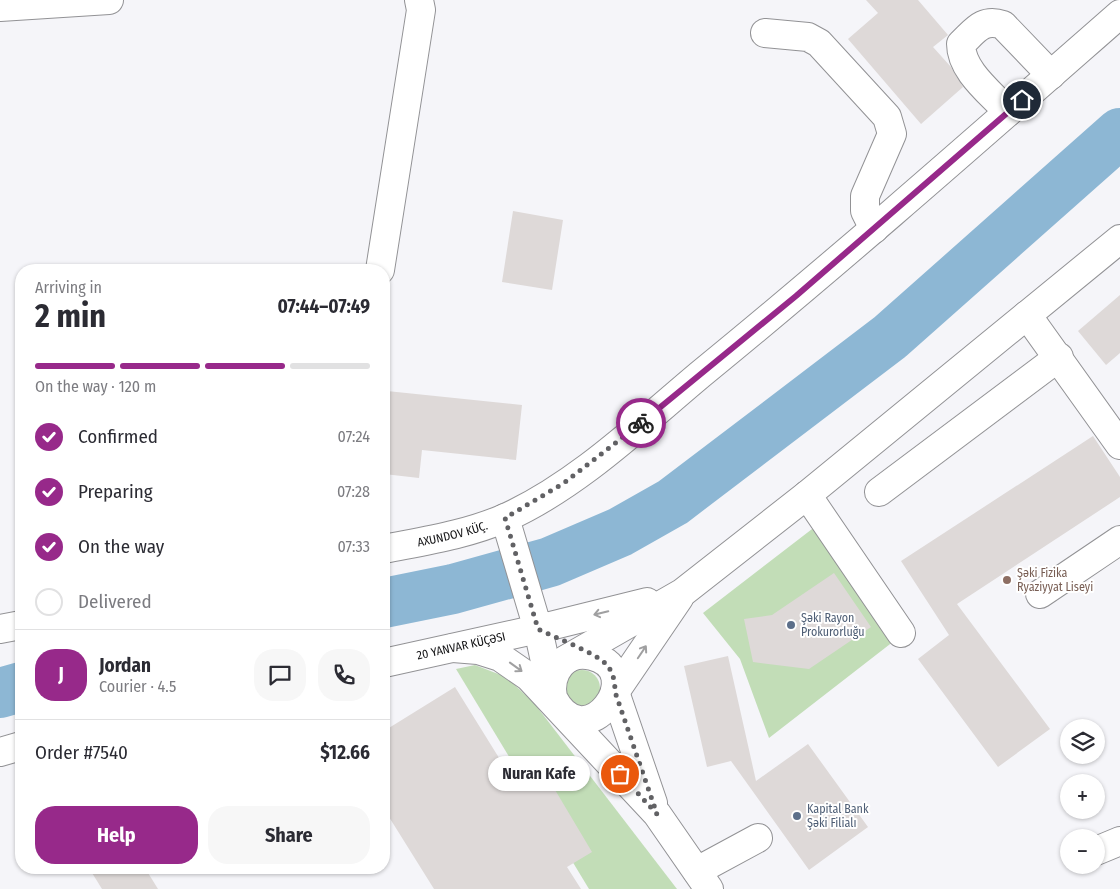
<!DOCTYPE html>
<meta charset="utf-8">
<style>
:root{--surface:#fff;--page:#f7f7f7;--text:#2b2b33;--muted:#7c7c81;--line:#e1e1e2;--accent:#97298a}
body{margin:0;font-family:"Fira Sans Condensed",sans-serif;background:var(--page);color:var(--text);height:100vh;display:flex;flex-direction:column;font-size:19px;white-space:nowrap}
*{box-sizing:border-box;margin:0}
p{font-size:16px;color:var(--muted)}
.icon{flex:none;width:28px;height:28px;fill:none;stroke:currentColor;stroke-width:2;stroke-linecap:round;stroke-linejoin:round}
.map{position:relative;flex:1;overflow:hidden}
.sheet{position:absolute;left:15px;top:264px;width:375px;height:610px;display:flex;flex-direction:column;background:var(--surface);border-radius:20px;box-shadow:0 1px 4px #0004}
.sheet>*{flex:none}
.tools{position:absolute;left:1060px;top:719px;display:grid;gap:10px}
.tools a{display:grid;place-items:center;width:45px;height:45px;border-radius:50%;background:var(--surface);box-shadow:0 1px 4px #0004;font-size:25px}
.pin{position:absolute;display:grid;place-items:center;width:42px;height:42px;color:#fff;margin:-21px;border:2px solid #fff;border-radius:50%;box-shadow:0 1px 5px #0007}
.courier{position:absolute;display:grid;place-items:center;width:50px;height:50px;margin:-25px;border:4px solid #97298a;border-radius:50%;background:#fff;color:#222;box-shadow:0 1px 6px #0007}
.bubble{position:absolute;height:35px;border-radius:18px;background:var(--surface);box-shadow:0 1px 4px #0004;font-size:16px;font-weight:700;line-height:35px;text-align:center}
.headline em{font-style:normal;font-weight:700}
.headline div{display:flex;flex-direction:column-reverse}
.headline{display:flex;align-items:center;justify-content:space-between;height:85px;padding:0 20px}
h1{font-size:32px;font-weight:700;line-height:38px}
.bar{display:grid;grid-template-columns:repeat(4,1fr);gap:8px 5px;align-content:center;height:60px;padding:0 20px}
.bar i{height:6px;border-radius:4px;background:var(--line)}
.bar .current{background:var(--accent)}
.bar p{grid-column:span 4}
.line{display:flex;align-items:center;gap:12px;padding:0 20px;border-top:1px solid var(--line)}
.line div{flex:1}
.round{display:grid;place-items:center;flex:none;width:52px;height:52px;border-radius:20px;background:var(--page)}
ol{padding:0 20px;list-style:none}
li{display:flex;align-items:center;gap:15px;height:55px}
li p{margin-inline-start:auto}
li .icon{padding:5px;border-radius:50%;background:var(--accent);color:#fff;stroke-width:4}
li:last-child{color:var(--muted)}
li i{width:28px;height:28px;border:2px solid var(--line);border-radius:50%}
.button{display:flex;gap:10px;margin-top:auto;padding:10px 20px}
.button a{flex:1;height:58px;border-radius:20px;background:var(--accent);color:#fff;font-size:20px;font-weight:700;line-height:58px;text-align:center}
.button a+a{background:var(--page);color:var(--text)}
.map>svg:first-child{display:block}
.green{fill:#c2ddb7}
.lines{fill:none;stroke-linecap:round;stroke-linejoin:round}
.river{stroke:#8db7d4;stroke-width:50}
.building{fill:#ded9d8}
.minor-casing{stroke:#929295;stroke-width:30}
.major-casing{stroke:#929295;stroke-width:30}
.minor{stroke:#fff;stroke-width:28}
.major{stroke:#fff;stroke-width:28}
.oneway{stroke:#a0a0a1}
.done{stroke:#616164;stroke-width:5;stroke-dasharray:0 9}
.route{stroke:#97298a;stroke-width:6}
.education-dot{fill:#8d6e63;stroke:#fff;stroke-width:2}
.service-dot{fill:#5c6f8a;stroke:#fff;stroke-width:2}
.labels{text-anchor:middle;stroke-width:4;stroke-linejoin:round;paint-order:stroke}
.street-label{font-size:12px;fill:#121214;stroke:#fff}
.education-label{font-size:12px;fill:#785e54;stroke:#fff;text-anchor:start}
.service-label{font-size:12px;fill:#4e5e75;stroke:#fff;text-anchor:start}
</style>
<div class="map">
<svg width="1120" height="889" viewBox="0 0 1120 889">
<rect width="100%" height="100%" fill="#f5f5f9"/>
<g class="green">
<path d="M816,526L894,641L769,738L740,659L703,613Z"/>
<path d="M475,665L506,677L534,703L677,889H589L456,669Z"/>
<circle cx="582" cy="688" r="18"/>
</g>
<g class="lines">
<g class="river">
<path d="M384,603L453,589L550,562L620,532L673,502L890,337L1120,133"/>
<path d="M0,693L21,687"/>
</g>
</g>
<g class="building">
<path d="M866,0H918L948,35L933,47L951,67L963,87L921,124L848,39L878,13Z"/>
<path d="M513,211L563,220L552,290L502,282Z"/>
<path d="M1120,295V353L1106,365L1078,331Z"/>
<path d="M387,391L522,405L516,460L422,450L419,478L384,474V420Z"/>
<path d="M1093,436L1120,477V497L957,604L1050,729L998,767L918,659L949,635L901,561Z"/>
<path d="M834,573L871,627L809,669L753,662L744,619L772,615Z"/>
<path d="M728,656L756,781L808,744L868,827L809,870L731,761L707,767L684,666Z"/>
<path d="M455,687L514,782L542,768L592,852L567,867L581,889H434L384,809V731Z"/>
<path d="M89,868H145L158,889H102Z"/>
</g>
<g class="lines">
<defs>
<g id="minor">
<path d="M0,7L109,0"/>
<path d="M765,33L808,37L819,43L887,117L892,134L865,196V211L874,229"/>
<path d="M1008,112C991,93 961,71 961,44C975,31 982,18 1003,25L1051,75"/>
<path d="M380,270L421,10L419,0"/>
<path d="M1027,315L1120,445"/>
<path d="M879,492L1059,357"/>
<path d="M807,495L901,633"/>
<path d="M505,518L538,629L647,602"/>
<path id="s1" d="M384,549C424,541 466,535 505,518C577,486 642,423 702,373C844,257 982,135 1120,14"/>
<path d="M1040,594L1120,540"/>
<path d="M0,629L21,625"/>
<path d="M565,660L682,593L807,495L1120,239"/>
<path d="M615,692L679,598"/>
<path d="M1096,851L1120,841"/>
<path d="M697,871L758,838"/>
</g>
<g id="major">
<path d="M538,629L553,698C586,761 651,671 592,656C565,649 548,673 553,698"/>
<path d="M453,648L478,650L500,657L529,677L657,814L709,889"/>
<path id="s2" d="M384,663L538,629"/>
<path d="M615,692L653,803"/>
<path d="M0,752L21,746"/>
</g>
</defs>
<use href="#minor" class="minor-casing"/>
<use href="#major" class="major-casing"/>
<use href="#minor" class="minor"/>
<use href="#major" class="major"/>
</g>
<defs><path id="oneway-shaft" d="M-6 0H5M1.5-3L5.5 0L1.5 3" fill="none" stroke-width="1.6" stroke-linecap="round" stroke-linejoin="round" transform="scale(1.25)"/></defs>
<g class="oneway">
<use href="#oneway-shaft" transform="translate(601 613) rotate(166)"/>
<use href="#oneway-shaft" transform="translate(642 652) rotate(-56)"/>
<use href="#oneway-shaft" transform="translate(516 667) rotate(36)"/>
</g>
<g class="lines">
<path class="done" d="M620,774L657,814L615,692C615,681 613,671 605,663C592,651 555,638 538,629L505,518L564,483L641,423"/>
<path class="route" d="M641,423L796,296L1022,100"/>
</g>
<circle class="education-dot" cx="1007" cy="580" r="5"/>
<g class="service-dot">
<circle cx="791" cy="625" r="5"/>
<circle cx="797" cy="816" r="5"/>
</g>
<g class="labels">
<g class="street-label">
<text dy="4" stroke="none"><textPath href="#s1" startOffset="70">AXUNDOV KÜÇ.</textPath></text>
<text dy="4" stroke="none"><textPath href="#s2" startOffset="79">20 YANVAR KÜÇƏSI</textPath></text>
</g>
<g class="education-label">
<text x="1017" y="577">Şəki Fizika<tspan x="1017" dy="14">Ryaziyyat Liseyi</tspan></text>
</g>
<g class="service-label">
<text x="801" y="622">Şəki Rayon<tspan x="801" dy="14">Prokurorluğu</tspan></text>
<text x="807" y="813">Kapital Bank<tspan x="807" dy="14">Şəki Filialı</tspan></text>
</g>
</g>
</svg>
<div class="tools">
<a><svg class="icon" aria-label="layers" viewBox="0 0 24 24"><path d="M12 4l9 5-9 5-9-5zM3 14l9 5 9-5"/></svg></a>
<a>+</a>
<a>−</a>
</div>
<div class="pin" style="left:620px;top:774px;background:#ea580c"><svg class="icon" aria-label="bag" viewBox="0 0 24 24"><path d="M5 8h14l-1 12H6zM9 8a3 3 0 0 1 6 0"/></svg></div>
<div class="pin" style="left:1022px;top:100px;background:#1f2937"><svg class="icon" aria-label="home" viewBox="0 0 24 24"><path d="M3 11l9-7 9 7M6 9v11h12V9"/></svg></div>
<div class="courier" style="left:641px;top:423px"><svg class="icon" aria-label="bike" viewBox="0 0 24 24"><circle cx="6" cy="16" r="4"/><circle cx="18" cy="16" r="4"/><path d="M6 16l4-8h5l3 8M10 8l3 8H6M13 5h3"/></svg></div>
<div class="bubble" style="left:488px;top:756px;width:102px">Nuran Kafe</div>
<section class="sheet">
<div class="headline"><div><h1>2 min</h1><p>Arriving in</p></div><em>07:44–07:49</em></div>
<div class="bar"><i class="current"></i><i class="current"></i><i class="current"></i><i></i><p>On the way · 120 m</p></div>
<ol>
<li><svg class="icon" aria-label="check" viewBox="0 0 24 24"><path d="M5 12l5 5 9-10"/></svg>Confirmed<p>07:24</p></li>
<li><svg class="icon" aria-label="check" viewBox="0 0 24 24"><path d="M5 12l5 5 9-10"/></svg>Preparing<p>07:28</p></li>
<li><svg class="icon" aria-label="check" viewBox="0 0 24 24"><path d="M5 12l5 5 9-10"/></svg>On the way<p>07:33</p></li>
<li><i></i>Delivered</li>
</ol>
<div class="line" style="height:90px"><b class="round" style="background:var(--accent);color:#fff">J</b><div><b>Jordan</b><p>Courier · 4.5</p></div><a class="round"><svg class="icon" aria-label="chat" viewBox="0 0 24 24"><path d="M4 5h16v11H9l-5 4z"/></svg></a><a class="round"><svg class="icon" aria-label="phone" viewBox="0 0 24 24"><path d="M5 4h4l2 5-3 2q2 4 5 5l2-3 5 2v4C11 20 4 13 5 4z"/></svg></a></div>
<div class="line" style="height:65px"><div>Order #7540</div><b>$12.66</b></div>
<div class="button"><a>Help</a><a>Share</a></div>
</section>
</div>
